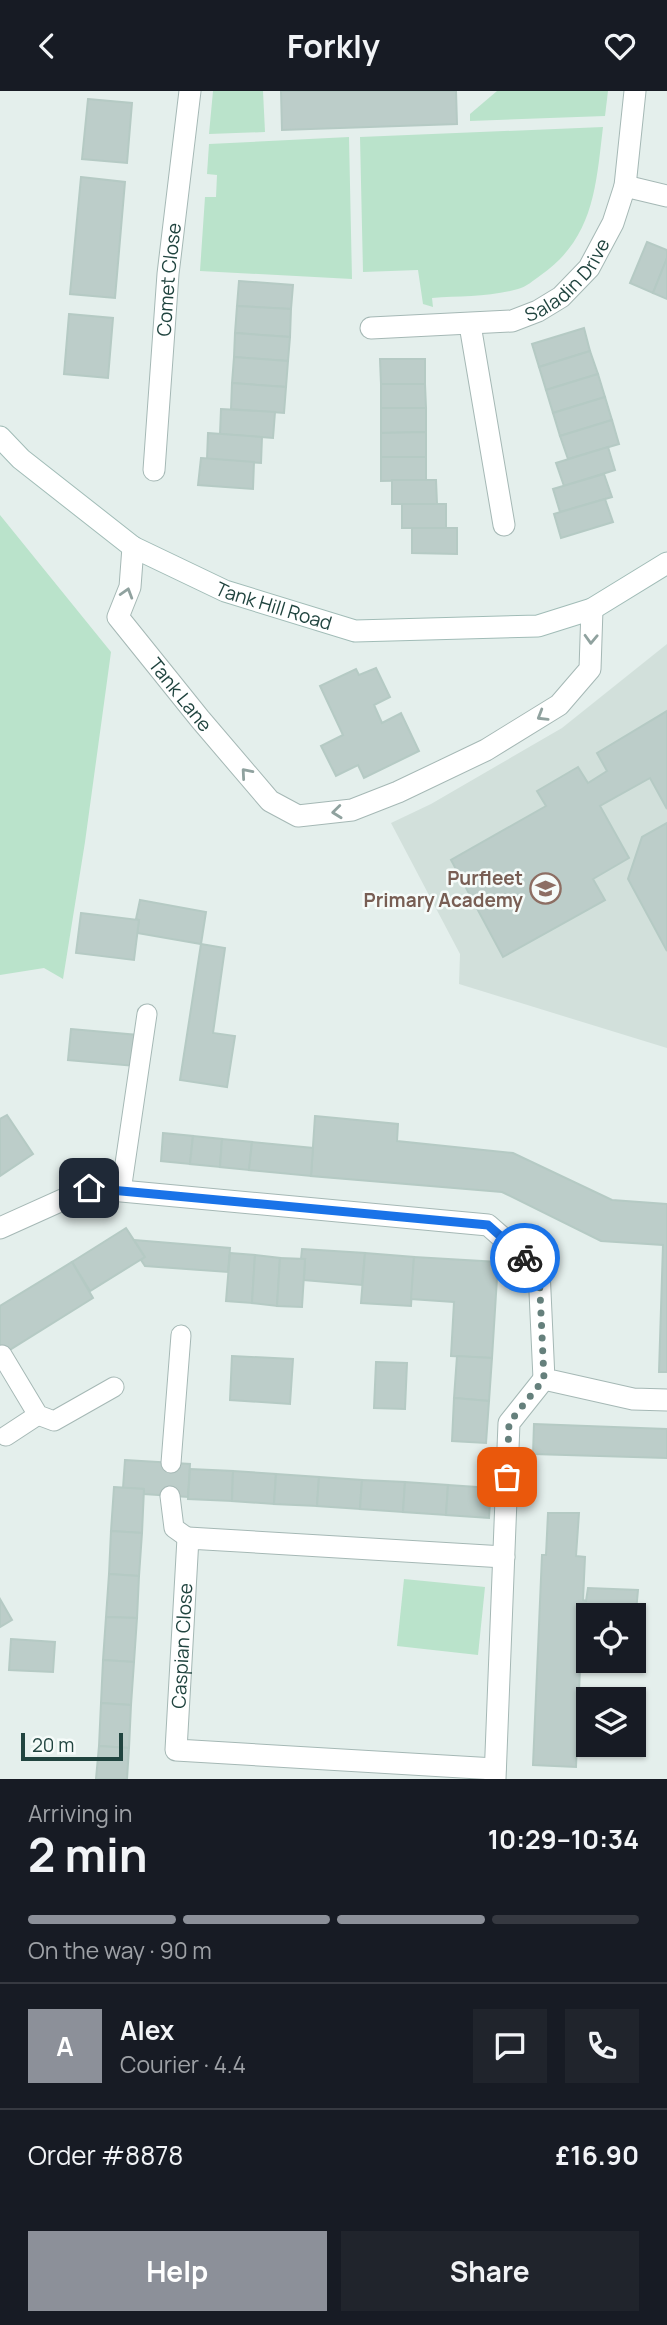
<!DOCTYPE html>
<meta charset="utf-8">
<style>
:root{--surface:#171b24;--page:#20242c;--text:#f1f3f6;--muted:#9ea1a6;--line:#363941;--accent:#8c9099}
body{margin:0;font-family:Manrope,sans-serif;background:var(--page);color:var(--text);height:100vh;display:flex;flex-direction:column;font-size:26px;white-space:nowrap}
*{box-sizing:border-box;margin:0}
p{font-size:23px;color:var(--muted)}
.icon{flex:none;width:38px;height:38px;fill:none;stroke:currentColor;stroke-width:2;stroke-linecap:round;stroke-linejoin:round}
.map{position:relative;height:1688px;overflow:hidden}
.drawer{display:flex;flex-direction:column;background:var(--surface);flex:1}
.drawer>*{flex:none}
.fabs{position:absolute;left:576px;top:1512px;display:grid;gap:14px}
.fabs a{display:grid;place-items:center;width:70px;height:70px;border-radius:0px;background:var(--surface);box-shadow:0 2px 5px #0004;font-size:35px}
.scale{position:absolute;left:21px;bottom:18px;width:102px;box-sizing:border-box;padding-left:7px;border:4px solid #20443f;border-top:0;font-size:19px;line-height:24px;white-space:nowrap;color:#20443f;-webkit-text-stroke:5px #f5fbf9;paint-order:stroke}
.pin{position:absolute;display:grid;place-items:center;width:60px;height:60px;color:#fff;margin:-30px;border-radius:14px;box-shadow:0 4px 10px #0006}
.courier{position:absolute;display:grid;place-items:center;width:70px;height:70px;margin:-35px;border:5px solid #1a73e8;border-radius:50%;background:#fff;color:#222;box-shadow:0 2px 9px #0007}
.summary em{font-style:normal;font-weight:700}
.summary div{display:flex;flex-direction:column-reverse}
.summary{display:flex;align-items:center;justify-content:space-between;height:119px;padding:0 28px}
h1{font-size:46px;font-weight:700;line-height:52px}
.bar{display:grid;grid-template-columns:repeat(4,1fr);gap:10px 7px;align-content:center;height:84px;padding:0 28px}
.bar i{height:9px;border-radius:5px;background:var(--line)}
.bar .selected{background:var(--accent)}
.bar p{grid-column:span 4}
.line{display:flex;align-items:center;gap:18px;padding:0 28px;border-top:2px solid var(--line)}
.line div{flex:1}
.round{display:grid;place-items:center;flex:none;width:74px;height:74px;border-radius:0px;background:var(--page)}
.button{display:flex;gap:14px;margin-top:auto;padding:14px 28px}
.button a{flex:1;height:80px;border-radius:0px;background:var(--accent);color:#fff;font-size:28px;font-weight:700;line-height:80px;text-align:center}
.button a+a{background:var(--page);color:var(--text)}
header{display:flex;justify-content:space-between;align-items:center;height:91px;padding:0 28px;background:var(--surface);font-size:32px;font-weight:700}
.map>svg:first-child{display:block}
.built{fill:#d2e0db}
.green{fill:#bae3cb}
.building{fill:#bccdc9;stroke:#b5cac4;stroke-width:2}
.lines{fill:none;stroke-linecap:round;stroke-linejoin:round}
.lane-casing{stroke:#a5b8b5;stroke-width:21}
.street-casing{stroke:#a5b8b5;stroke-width:23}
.secondary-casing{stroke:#a1bcb7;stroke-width:23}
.lane{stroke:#fff;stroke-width:19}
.street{stroke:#fff;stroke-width:21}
.secondary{stroke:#fff;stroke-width:21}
.oneway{stroke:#90a29f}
.done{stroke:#65807c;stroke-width:7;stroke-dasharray:0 12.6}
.route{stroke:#1a73e8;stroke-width:9}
.labels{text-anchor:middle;stroke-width:5;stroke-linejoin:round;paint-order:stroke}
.street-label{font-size:19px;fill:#20443f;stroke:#f5fbf9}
.education-label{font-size:19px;font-weight:bold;fill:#785e54;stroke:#f5fbf9;text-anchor:end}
</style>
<header><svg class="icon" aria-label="back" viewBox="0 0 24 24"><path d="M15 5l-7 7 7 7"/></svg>Forkly<svg class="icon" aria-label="heart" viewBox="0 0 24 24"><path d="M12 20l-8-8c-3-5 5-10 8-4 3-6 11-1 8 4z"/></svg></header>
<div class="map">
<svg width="667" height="1688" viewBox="0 0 667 1688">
<rect width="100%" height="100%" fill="#e4efec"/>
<path class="built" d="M667,553V957L459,893L460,863L391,732L431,713L562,637Z"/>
<g class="green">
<path d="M213,0H263L265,41L209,43Z"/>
<path d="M497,0H608L605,25L470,30V23Z"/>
<path d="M603,36C596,95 594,147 541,184C534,189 526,196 518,198C491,206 460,205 432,207L433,216L423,213L418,179L363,181L360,46Z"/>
<path d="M349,46L352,188L200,180L205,106H216L217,84L207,83L209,53Z"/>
<path d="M0,424L111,561L85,751L63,888L44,877L0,884Z"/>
<path d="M404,1488L485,1496L478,1564L397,1555Z"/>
</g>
<g class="building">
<path d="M281,0H456L457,33L282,39Z"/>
<path d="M88,8L132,12L127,72L82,68Z"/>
<path d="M81,86L125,91L115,207L70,203Z"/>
<path d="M647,151L667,159V167L653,202L630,192Z"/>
<path d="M667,167V208L653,202Z"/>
<path d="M239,190L293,194L291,218L237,215Z"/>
<path d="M237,215L291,218L290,246L235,242Z"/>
<path d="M69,223L113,227L108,287L64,283Z"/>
<path d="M584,237L590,260L539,276L532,253Z"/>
<path d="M235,242L290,246L288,270L234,266Z"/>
<path d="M590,260L598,283L546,299L539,276Z"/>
<path d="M234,266L288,270L286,296L232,292Z"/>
<path d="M380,268H425V293H381Z"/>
<path d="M598,283L605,306L553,322L546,299Z"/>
<path d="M232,292L286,296L284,322L231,318Z"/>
<path d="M381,293H425L426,317H381Z"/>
<path d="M605,306L612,329L560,345L553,322Z"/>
<path d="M381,317H426V341L381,342Z"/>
<path d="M221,318L275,321L273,347L220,343Z"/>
<path d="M612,329L619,353L568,368L560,345Z"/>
<path d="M426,341V366H381V342Z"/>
<path d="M208,342L262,346L261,372L207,368Z"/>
<path d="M608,356L615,379L564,395L556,372Z"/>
<path d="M381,366H426V389L381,390Z"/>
<path d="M201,367L254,371L253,398L198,394Z"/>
<path d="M604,383L612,406L560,421L553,398Z"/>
<path d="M392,389H436L437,413H392Z"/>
<path d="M605,408L613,431L561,447L554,423Z"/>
<rect x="402" y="413" width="44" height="24"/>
<path d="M412,437H457V463L412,462Z"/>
<path d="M376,577L390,606L374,614L382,632L401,622L419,660L364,687L358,674L336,685L321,655L343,644L320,595L356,578L359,584Z"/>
<path d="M667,620V718L650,687L600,715L629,767L593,788L605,809L503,866L451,769L546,715L537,700L578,676L588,692L607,680L597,662Z"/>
<path d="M667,732V860L628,788L642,746Z"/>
<path d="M140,809L206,821L201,853L137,842L139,829L136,828Z"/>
<path d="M81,822L139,829L134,869L76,862Z"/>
<path d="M201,853L225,857L213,942L235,945L227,996L180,989Z"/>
<path d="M71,938L138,944L135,975L68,969Z"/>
<path d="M7,1024L33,1063L0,1085V1028Z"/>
<path d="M315,1025L398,1033L397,1050L513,1062L612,1109L667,1113V1281H659L663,1154L601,1150L502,1101L311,1085Z"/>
<path d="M163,1042L193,1045L190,1073L161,1070Z"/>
<path d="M193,1045L222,1048L220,1076L190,1073Z"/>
<path d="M222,1048L252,1051L249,1079L220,1076Z"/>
<path d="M252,1051L313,1057L311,1085L249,1079Z"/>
<path d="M126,1137L145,1166L90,1200L72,1171Z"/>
<path d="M134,1149L230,1157L228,1181L145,1175L141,1169L145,1166Z"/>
<path d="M302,1158L365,1162L362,1194L304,1189L305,1168H301Z"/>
<path d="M230,1162L255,1164L252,1212L226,1210Z"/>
<path d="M365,1162L414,1166L411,1215L361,1212Z"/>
<path d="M255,1164L280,1167L277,1215L252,1212Z"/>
<path d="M414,1166L498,1171L492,1267L451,1265L454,1211L411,1208Z"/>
<path d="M280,1167L305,1168L302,1216L277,1215Z"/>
<path d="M72,1171L93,1207L0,1265V1215Z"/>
<path d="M232,1265L293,1268L290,1313L230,1309Z"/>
<path d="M457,1265L492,1267L489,1310L454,1307Z"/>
<path d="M376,1271L407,1272L405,1318L374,1317Z"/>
<path d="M454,1307L489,1310L486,1352L452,1350Z"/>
<path d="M534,1333L667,1338V1367L533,1363Z"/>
<path d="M125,1369L190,1373L188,1406L144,1403V1398L123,1397Z"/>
<path d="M190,1378L233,1380L232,1410L188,1408Z"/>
<path d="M233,1380L276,1383L274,1413L232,1410Z"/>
<path d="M276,1383L319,1386L317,1415L274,1413Z"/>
<path d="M319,1386L362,1389L360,1418L317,1415Z"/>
<path d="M362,1389L405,1391L403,1421L360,1418Z"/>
<path d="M405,1391L448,1394L446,1424L403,1421Z"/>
<path d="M448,1394L491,1397L489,1427L446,1424Z"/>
<path d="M114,1396L144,1398L142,1442L111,1440Z"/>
<path d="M548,1422H579L576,1465L585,1466L583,1509L586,1510L588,1497L638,1499L634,1542V1524H588V1540H586V1528H582L576,1676L533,1674L542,1464H546Z"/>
<path d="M111,1440L142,1442L139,1485L109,1483Z"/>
<path d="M109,1483L139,1485L137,1527L106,1526Z"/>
<path d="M0,1508L12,1529L0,1536Z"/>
<path d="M106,1526L137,1527L134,1571L103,1569Z"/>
<path d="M11,1548L55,1551L53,1581L9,1579Z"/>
<path d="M103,1569L134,1571L131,1614L101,1612Z"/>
<path d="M101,1612L131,1614L129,1657L99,1655Z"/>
<path d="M99,1655L129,1657L127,1688H96Z"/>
</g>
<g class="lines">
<defs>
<g id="lane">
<path d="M121,1100L147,923"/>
<path d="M2,1264L38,1324L54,1330L114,1296"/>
<path d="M6,1345L38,1324"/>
<path d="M171,1372L181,1244"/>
<path d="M170,1405L174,1437L188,1447"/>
</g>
<g id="street">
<path d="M625,95L667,105"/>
<path d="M470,234L504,434"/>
<path id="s1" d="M371,237L512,230L538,220L561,206L589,177L613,132L625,95L635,0"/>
<path id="s2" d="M154,379L168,183L190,0"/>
<path id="s3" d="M133,456L130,496L118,526L200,628L270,710L298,725L352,719L398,701L486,659L559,614L590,578L592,518"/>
<path d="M0,1137L89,1097L488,1134L539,1179L544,1288L633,1308L667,1309"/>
<path id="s4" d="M495,1678L176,1659L188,1447L504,1466"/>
<path d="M495,1688L509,1332L544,1288"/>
</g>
<g id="secondary">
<path id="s5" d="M0,346L21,368L133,456L225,500L355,540L538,535L592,518L667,472"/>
</g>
</defs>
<use href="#lane" class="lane-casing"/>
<use href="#street" class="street-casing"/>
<use href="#secondary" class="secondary-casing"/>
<use href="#lane" class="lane"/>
<use href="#street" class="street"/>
<use href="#secondary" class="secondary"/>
</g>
<defs><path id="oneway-chevron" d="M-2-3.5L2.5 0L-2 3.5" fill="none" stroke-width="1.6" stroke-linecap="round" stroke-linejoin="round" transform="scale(1.75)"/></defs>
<g class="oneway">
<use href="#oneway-chevron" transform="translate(127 502) rotate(-73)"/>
<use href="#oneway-chevron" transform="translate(591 548) rotate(92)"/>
<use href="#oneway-chevron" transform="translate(542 625) rotate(149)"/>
<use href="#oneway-chevron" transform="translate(246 682) rotate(-131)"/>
<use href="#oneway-chevron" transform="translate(337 721) rotate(174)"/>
</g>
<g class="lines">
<path class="done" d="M507,1386L509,1332L544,1288L539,1179L525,1167"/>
<path class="route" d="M89,1097L488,1134L525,1167"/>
</g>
<defs>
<symbol id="school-ring" viewBox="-11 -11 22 22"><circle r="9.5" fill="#f5fbf9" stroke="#8d6e63" stroke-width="1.5"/><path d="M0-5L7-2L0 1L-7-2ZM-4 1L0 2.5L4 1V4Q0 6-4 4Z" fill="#8d6e63"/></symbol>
</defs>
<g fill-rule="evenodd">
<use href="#school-ring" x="528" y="780" width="35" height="35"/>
</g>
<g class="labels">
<g class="street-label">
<text dy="7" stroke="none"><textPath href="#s1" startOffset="212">Saladin Drive</textPath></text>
<text dy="7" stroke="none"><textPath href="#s2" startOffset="191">Comet Close</textPath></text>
<text dy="7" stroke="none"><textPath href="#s5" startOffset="326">Tank Hill Road</textPath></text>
<text dy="7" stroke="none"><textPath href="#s3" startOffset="172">Tank Lane</textPath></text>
<text dy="7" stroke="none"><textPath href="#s4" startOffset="424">Caspian Close</textPath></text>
</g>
<g class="education-label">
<text x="523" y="794">Purfleet<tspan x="523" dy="22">Primary Academy</tspan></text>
</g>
</g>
</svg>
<div class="fabs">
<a><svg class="icon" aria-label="locate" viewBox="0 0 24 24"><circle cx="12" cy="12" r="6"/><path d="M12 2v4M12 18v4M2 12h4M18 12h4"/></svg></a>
<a><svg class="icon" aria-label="layers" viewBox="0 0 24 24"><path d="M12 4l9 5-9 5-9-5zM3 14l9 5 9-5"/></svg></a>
</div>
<div class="scale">20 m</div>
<div class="pin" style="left:507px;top:1386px;background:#ea580c"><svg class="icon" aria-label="bag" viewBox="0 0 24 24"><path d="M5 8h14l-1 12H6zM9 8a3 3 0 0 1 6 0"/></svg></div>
<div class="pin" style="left:89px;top:1097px;background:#1f2937"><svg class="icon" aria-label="home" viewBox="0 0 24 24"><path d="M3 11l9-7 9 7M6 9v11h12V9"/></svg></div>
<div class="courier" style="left:525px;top:1167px"><svg class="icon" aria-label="bike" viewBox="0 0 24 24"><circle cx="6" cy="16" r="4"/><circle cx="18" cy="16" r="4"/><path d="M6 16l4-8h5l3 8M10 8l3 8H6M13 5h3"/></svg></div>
</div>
<section class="drawer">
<div class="summary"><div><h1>2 min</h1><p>Arriving in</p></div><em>10:29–10:34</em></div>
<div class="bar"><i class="selected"></i><i class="selected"></i><i class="selected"></i><i></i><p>On the way · 90 m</p></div>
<div class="line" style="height:126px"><b class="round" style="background:var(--accent);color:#fff">A</b><div><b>Alex</b><p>Courier · 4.4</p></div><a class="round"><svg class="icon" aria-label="chat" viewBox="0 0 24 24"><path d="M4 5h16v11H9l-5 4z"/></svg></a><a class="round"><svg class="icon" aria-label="phone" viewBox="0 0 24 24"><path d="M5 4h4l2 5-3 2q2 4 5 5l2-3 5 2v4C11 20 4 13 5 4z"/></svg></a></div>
<div class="line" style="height:91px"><div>Order #8878</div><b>£16.90</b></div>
<div class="button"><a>Help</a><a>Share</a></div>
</section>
